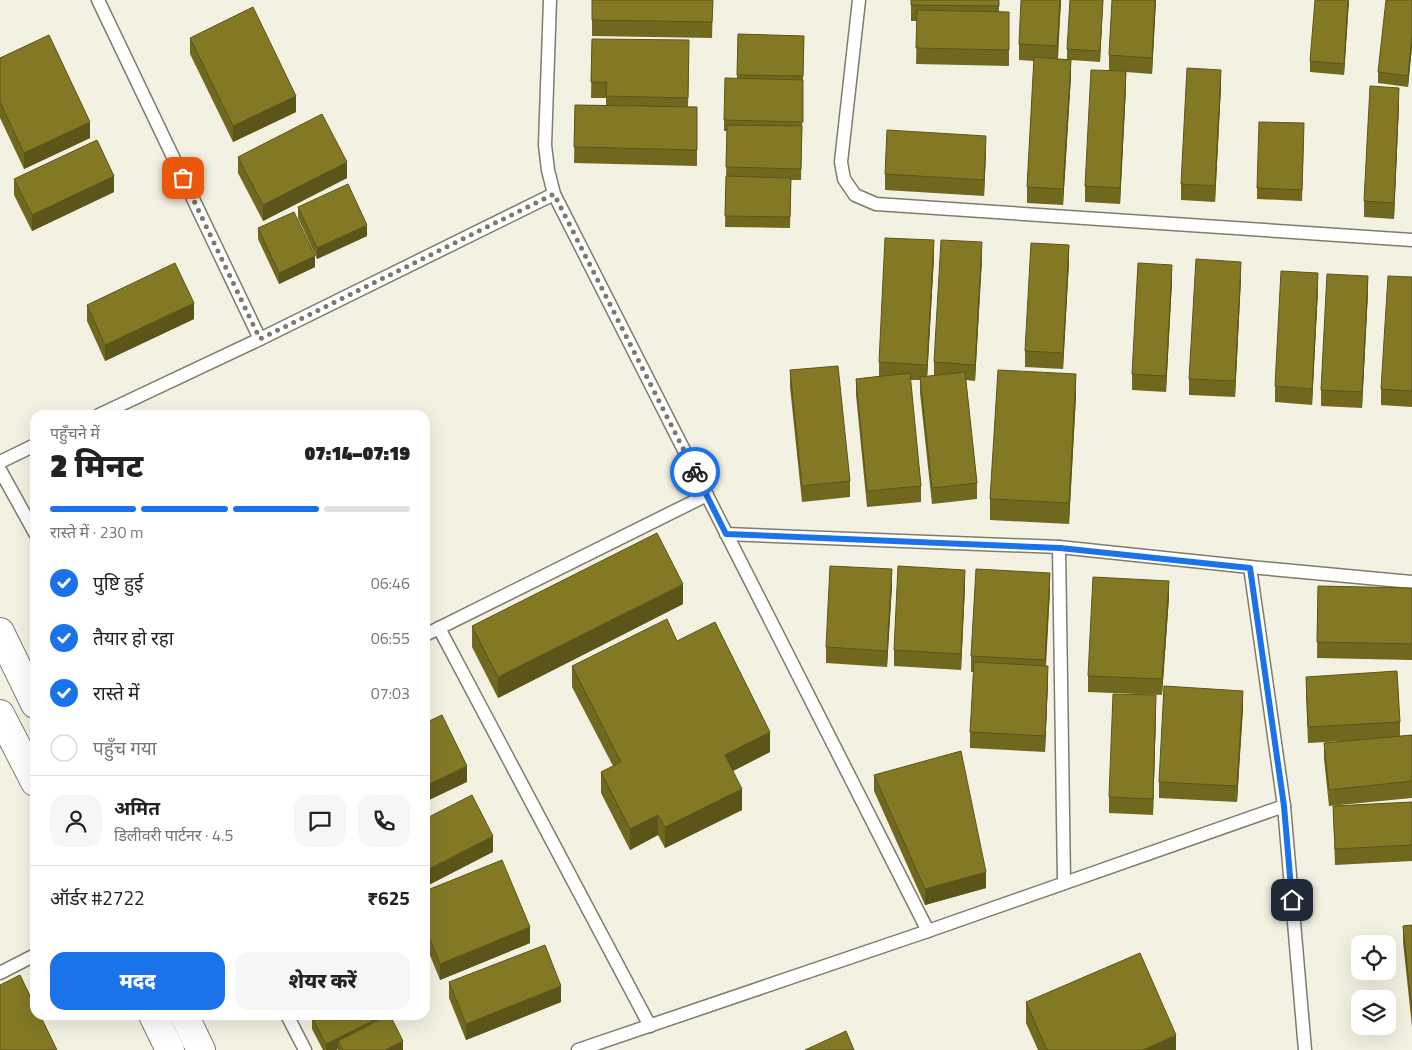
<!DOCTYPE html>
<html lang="hi">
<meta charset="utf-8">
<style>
:root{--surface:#fff;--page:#f6f6f6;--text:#222;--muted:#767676;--line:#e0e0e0;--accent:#1a73e8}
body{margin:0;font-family:"Titillium Web","Noto Sans Devanagari",sans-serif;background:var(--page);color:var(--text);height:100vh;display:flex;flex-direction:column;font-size:19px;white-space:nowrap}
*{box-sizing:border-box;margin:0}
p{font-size:16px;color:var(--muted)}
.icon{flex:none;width:28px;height:28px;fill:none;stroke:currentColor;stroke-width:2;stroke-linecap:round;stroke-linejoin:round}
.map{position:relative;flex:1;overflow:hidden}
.side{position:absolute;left:30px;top:410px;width:400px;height:610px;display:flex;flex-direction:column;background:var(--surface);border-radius:15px;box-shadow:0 5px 20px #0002}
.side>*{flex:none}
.controls{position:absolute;left:1351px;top:935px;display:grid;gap:10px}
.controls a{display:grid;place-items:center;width:45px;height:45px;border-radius:10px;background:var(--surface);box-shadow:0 5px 20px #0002;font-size:25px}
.pin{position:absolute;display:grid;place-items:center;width:42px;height:42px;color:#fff;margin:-21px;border-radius:10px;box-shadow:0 2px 8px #0006}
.courier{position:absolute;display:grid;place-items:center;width:50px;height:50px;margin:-25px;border:4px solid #1a73e8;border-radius:50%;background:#fff;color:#222;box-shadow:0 1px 6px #0007}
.headline em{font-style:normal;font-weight:800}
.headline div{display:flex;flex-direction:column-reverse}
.headline{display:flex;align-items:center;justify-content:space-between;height:85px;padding:0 20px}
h1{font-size:32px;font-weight:800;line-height:38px}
.bar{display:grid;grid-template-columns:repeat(4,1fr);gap:8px 5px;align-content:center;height:60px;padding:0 20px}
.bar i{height:6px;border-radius:4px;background:var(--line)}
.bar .current{background:var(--accent)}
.bar p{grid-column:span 4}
.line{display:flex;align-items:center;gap:12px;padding:0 20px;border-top:1px solid var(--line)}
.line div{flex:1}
.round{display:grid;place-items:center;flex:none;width:52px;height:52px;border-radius:15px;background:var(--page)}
ol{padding:0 20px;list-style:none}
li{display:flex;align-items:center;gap:15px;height:55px}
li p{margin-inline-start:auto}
li .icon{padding:5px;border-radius:50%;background:var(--accent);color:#fff;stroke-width:4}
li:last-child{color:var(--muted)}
li i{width:28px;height:28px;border:2px solid var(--line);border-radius:50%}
.primary-button{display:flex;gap:10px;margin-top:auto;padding:10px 20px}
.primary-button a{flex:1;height:58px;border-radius:15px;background:var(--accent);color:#fff;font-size:20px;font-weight:800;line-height:58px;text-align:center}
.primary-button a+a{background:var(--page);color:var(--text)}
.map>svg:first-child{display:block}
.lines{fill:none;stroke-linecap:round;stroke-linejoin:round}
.service-casing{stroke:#7e7c6f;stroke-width:15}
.tertiary-casing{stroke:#7e7c6f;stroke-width:30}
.service{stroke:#fff;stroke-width:12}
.tertiary{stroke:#fff;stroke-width:28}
.wall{fill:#716820}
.shaded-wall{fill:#5c551a}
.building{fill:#837925;stroke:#5c551a}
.done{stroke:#7b7a71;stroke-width:5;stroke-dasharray:0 9}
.route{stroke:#1a73e8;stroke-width:6}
</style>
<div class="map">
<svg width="1412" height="1050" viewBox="0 0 1412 1050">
<rect width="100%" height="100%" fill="#f3f2e2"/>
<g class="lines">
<defs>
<g id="service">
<path d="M98,0L260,339"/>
<path d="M550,0L545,145L548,170L554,194L928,931"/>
<path d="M859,0L841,162L844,179L855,195L876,204L1412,240"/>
<path d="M99,415L260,339L554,194"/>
<path d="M0,462L35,445"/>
<path d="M0,470L35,533"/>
<path d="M726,534L1059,547L1250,567L1412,582"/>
<path d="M1059,547L1064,883"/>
<path d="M1250,567L1284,806L1305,1050"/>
<path d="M439,628L650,1026"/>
<path d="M425,635L707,495"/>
<path d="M0,973L35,955"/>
<path d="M287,1015L305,1050"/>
<path d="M578,1050L928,931L1284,806"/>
</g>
<g id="tertiary">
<path d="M0,632L35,704"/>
<path d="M0,714L35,782"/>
<path d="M153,1015L170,1050"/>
<path d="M184,1015L201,1050"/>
</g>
</defs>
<use href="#service" class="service-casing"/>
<use href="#tertiary" class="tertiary-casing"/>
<use href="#service" class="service"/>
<use href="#tertiary" class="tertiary"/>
</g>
<g class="wall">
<path d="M592,0H713L712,38L592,36Z"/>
<path d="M911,0H999V12H1009V66L916,64L917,21H911Z"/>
<path d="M1061,0L1058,59H1067V49L1103,0L1100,62L1071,60V76L1063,205L1027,203V187L1034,61L1019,60V44Z"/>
<path d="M1112,0H1156L1152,74L1126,72V87L1120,204L1085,202V186L1109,70V55Z"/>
<path d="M1349,0L1344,75L1310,72V61Z"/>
<path d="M1412,0V46L1408,87L1378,83V72Z"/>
<path d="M738,34L804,36L801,180H791L790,228L725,227L727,131H724V120L737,78Z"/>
<path d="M190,38L296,112L233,142L190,54Z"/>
<path d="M592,39L689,57L688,107H697V166L574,163L575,105H606V98H591Z"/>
<path d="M0,58L90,138L24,169L0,118Z"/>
<path d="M1221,86L1215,202L1181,200V184Z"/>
<path d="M1399,104L1394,219L1364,217V201Z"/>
<path d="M1304,134L1302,201L1257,199V188Z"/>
<path d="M986,152L984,196L885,190V174Z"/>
<path d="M238,157L347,178L263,221L238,173Z"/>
<path d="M14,179L114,192L32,231L14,195Z"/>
<path d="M298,207L367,236L317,259L298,218Z"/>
<path d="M258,228L315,267L279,284L258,239Z"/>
<path d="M934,257L927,377L934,376V362L982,258L975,381L966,380L977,483V499L932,504L920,393V380H910L921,486V502L867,507L856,395V379L879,376V362Z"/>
<path d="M1069,261L1063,369L1025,367V351Z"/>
<path d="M1412,277V407L1381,405V389Z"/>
<path d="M1241,278L1235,397L1189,395V379Z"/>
<path d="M1172,281L1166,392L1132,390V374Z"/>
<path d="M1318,289L1312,405L1275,402V386Z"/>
<path d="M1368,292L1362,408L1321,406V390Z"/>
<path d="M87,305L194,319L105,361L87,321Z"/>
<path d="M790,370L850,481V497L802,502L790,387Z"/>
<path d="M1076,395L1069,524L990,520V499Z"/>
<path d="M892,585L887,667L826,663V647Z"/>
<path d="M965,586L961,670L894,666V650Z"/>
<path d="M1318,586L1412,588V660L1317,658Z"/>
<path d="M1050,589L1046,666L1048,682L1045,752L970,748V732L974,672H971V656Z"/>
<path d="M1169,597L1162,695L1088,692V676Z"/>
<path d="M683,604L498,698L472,647V626Z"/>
<path d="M677,641L770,752L733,771L742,810L665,848L658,835L630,850L601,793V772L613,766L572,687V666Z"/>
<path d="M1306,677L1400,722V736L1412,735V798L1329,806L1324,759V743L1345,741L1308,743L1306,693Z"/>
<path d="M1243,707L1237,802L1159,798V782Z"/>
<path d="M1156,711L1153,815L1109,813V797Z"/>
<path d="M874,775L986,888L925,905L874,791Z"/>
<path d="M1412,802V861L1335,865L1333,806Z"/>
<path d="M425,891L530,943L440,980L425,943Z"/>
<path d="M1412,925V1027L1403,942V926Z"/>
<path d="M449,982L561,1002L466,1040L449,998Z"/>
<path d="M1026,1002L1176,1050H1038L1026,1023Z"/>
<path d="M312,1018L403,1050H338V1049L336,1050H323L312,1029Z"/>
</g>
<g class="shaded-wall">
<path d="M1060,0H1061L1057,62V46Z"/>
<path d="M1103,0L1100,62V51Z"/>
<path d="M1155,0H1156L1152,74V58Z"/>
<path d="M1348,0H1349L1344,75V64Z"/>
<path d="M1412,35V46L1408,87V76Z"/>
<path d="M1071,60V76L1063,205V189Z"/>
<path d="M1221,70V86L1215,202V186Z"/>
<path d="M1126,71V87L1120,204V188Z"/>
<path d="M1399,88V104L1394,219V203Z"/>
<path d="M296,96V112L233,142V126Z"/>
<path d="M90,122V138L24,169V153Z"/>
<path d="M986,136V152L984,196V180Z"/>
<path d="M347,162V178L263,221V205Z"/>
<path d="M114,176V192L32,231V215Z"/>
<path d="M367,225V236L317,259V248Z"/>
<path d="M934,240V257L927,381V365Z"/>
<path d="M982,242V258L975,381V365Z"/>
<path d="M1069,245V261L1063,369V353Z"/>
<path d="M315,256V267L279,284V273Z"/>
<path d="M1241,262V278L1235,397V381Z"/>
<path d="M1172,265V281L1166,392V376Z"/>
<path d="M1318,273V289L1312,405V389Z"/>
<path d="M1368,276V292L1362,408V392Z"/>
<path d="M194,303V319L105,361V345Z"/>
<path d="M1076,374V395L1069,524V503Z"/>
<path d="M892,569V585L887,667V651Z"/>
<path d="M965,570V586L961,670V654Z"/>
<path d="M1050,573V589L1045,676V660Z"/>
<path d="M1169,581V597L1162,695V679Z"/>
<path d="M683,584V604L498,698V677Z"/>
<path d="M1048,666V682L1045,752V736Z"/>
<path d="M1243,691V707L1237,802V786Z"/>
<path d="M1156,695V711L1153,815V799Z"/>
<path d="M770,732V752L725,775V755Z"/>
<path d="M467,766V782L425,802V786Z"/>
<path d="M742,789V810L665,848V827Z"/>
<path d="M658,815V835L630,850V829Z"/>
<path d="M493,836V852L425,887V871Z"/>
<path d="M986,872V888L925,905V889Z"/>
<path d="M530,927V943L440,980V964Z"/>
<path d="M561,986V1002L466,1040V1024Z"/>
<path d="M384,1015H388L338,1041V1049L336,1050H326V1044Z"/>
<path d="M1176,1035V1050H1143Z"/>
<path d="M403,1041V1050H385Z"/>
</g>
<g class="building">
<path d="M592,0H713L712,22L592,20Z"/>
<path d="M911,0H999V6L911,5Z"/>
<path d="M1021,0H1060L1057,46L1019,44Z"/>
<path d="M1070,0H1103L1100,51L1067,49Z"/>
<path d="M1112,0H1155L1152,58L1109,55Z"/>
<path d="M1315,0H1348L1344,64L1310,61Z"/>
<path d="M1386,0H1412V35L1408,76L1378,72Z"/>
<path d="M253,7L296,96L233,126L190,38Z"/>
<path d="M917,10L1009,12V50L916,48Z"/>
<path d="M738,34L804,36L803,76L737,75Z"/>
<path d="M49,35L90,122L24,153L0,102V58Z"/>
<path d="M592,39L689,40L688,98L606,96L607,82H591Z"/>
<path d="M1034,57L1071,60L1063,189L1027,187Z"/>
<path d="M1187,68L1221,70L1215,186L1181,184Z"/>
<path d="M1091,70L1126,71L1120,188L1085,186Z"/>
<path d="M725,78L803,80V122L724,120Z"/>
<path d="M1370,86L1399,88L1394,203L1364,201Z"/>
<path d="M575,105L697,107V150L574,147Z"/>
<path d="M322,114L347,162L263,205L238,157Z"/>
<path d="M1259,122L1304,123L1302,190L1257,188Z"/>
<path d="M727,125L802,126L801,169L726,167Z"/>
<path d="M887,130L986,136L984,180L885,174Z"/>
<path d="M97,140L114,176L32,215L14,179Z"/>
<path d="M726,176L791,178L790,217L725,216Z"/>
<path d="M348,184L367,225L317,248L298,207Z"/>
<path d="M294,212L315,256L279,273L258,228Z"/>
<path d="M885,238L934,240L927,365L879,362Z"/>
<path d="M941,240L982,242L975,365L934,362Z"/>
<path d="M1031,243L1069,245L1063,353L1025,351Z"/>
<path d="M1196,259L1241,262L1235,381L1189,379Z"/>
<path d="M175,263L194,303L105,345L87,305Z"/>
<path d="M1138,263L1172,265L1166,376L1132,374Z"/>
<path d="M1281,271L1318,273L1312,389L1275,386Z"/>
<path d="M1327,274L1368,276L1362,392L1321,390Z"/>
<path d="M1388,276L1412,277V391L1381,389Z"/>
<path d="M838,366L850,481L802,486L790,370Z"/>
<path d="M998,370L1076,374L1069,503L990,499Z"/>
<path d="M965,372L977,483L932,488L920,377Z"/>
<path d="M910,373L921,486L867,491L856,379Z"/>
<path d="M657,533L683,584L498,677L472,626Z"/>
<path d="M830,566L892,569L887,651L826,647Z"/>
<path d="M898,566L965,570L961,654L894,650Z"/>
<path d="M976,569L1050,573L1045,660L971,656Z"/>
<path d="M1093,577L1169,581L1162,679L1088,676Z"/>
<path d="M1318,586L1412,588V644L1317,642Z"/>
<path d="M667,619L677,641L715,622L770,732L725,755L742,789L665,827L658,815L630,829L601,772L621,762L572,666Z"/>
<path d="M974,662L1048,666L1045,736L970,732Z"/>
<path d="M1397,671L1400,722L1308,727L1306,677Z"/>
<path d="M1164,686L1243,691L1237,786L1159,782Z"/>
<path d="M1113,694L1156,695L1153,799L1109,797Z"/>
<path d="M442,715L467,766L425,786V723Z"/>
<path d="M1412,735V781L1329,790L1324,743Z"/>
<path d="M961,751L986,872L925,889L874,775Z"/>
<path d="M472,795L493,836L425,871V819Z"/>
<path d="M1412,802V845L1335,849L1333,806Z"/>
<path d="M502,860L530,927L440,964L425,927V891Z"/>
<path d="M1412,925V1011L1403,926Z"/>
<path d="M545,945L561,986L466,1024L449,982Z"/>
<path d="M1140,953L1176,1035L1143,1050H1047L1026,1002Z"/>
<path d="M20,975L35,1006V1015H40L57,1050H0V985Z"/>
<path d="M318,1015H384L326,1044L312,1018Z"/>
<path d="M389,1015H390L403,1041L385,1050H343L338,1041Z"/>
<path d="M846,1031L854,1050H805Z"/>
</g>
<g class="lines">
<path class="done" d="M183,178L260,339L554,194L695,472"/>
<path class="route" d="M695,472L726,534L1060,548L1250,568L1284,806L1292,900"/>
</g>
</svg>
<div class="controls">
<a><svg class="icon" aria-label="locate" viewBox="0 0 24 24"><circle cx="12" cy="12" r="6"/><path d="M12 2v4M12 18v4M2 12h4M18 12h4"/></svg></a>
<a><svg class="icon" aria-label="layers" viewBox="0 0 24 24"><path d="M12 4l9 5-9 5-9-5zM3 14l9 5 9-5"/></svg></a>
</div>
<div class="pin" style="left:183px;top:178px;background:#ea580c"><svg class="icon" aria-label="bag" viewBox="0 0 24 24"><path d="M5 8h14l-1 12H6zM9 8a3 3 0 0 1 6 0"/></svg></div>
<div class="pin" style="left:1292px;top:900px;background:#1f2937"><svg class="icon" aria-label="home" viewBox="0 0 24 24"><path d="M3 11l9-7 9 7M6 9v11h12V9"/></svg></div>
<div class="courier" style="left:695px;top:472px"><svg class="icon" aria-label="bike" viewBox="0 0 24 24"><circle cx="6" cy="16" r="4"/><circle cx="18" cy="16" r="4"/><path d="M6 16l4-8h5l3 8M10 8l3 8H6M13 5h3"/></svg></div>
<section class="side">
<div class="headline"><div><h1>2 मिनट</h1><p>पहुँचने में</p></div><em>07:14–07:19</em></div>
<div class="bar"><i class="current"></i><i class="current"></i><i class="current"></i><i></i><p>रास्ते में · 230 m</p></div>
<ol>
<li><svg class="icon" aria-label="check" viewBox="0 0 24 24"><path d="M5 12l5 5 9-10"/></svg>पुष्टि हुई<p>06:46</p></li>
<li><svg class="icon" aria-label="check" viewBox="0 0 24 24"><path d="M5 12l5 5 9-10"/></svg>तैयार हो रहा<p>06:55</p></li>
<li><svg class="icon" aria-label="check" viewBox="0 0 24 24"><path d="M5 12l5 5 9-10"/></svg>रास्ते में<p>07:03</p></li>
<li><i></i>पहुँच गया</li>
</ol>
<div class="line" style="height:90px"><a class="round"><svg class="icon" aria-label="person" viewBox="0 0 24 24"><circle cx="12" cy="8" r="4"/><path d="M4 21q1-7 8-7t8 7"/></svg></a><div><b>अमित</b><p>डिलीवरी पार्टनर · 4.5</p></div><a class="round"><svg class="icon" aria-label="chat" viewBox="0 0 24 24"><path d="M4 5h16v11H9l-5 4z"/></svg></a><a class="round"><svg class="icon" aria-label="phone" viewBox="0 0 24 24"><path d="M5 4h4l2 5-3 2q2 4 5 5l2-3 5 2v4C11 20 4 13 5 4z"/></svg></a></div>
<div class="line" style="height:65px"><div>ऑर्डर #2722</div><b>₹625</b></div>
<div class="primary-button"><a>मदद</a><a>शेयर करें</a></div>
</section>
</div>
